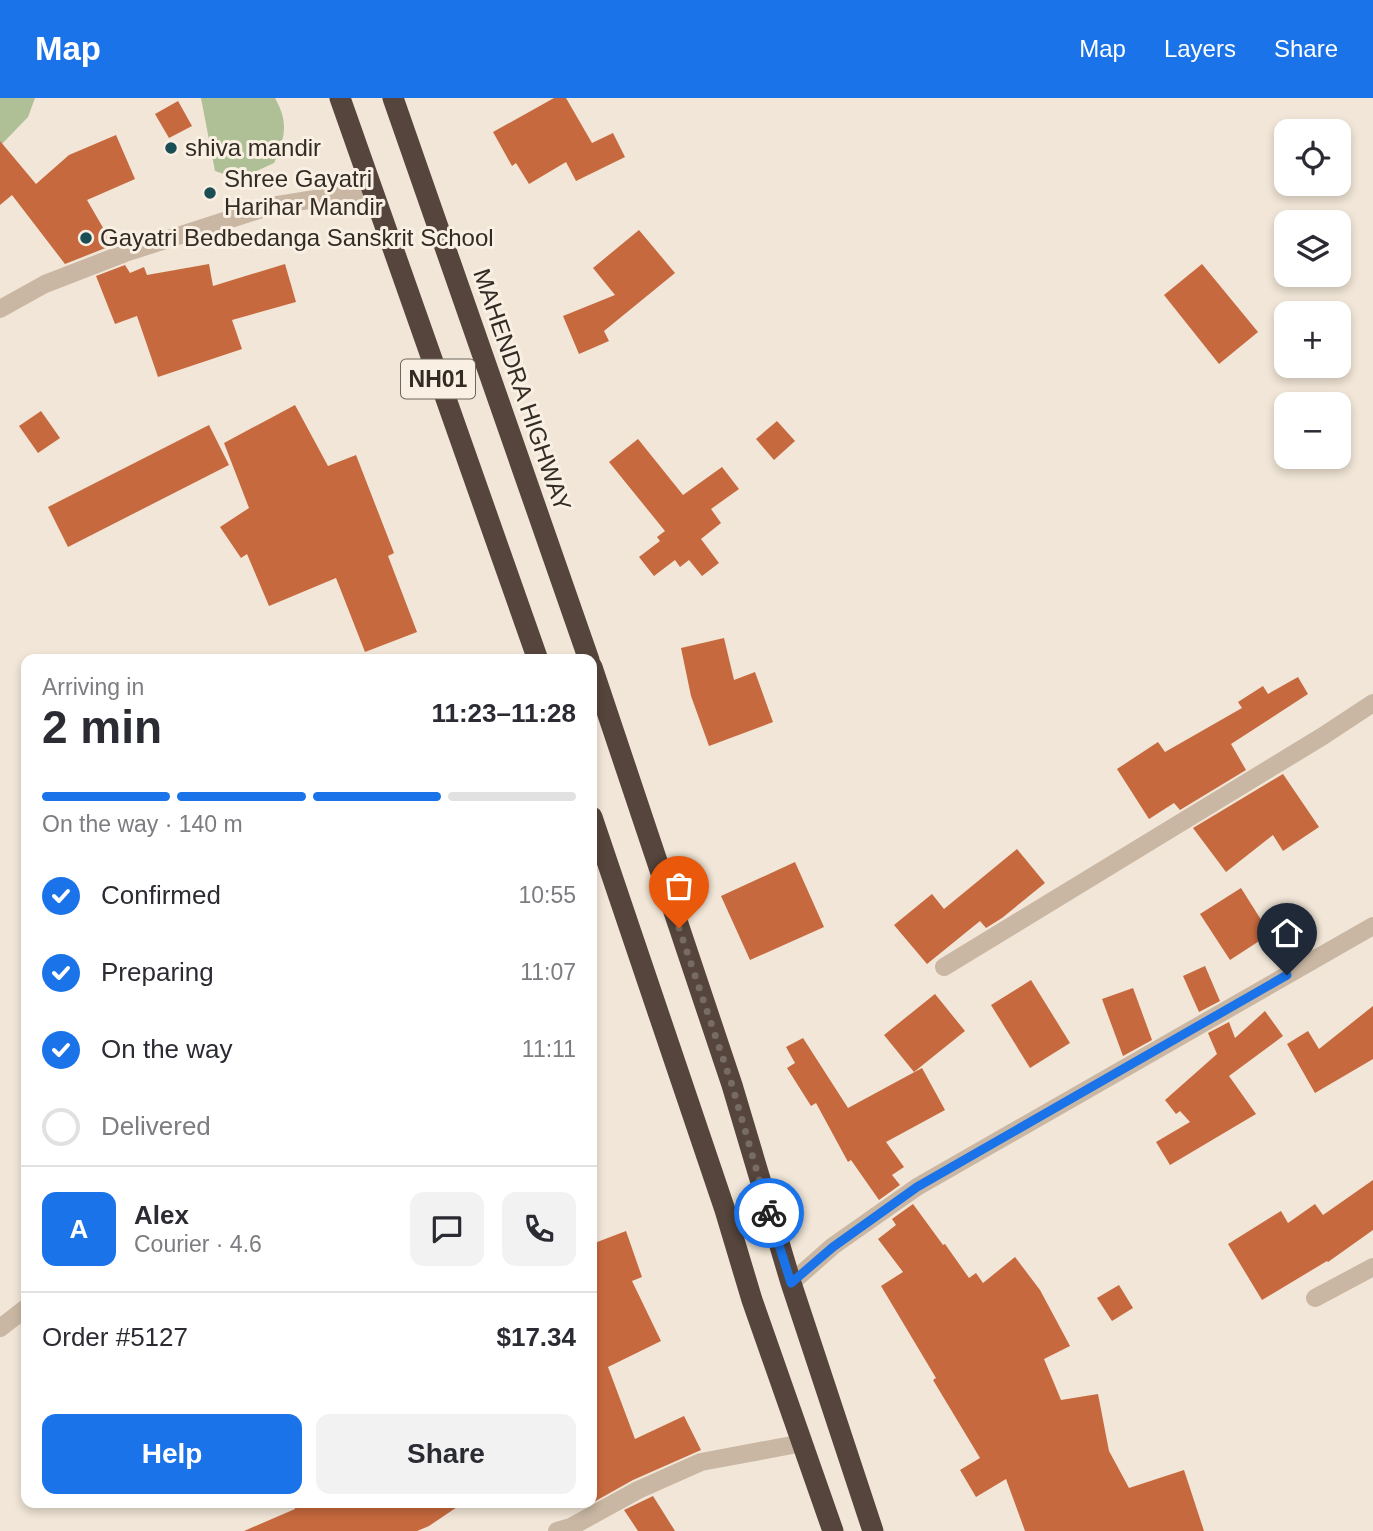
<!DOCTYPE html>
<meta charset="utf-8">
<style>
:root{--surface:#fff;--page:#f2f2f3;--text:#2b2b33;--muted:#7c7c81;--line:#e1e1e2;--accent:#1a73e8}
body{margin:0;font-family:Helvetica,sans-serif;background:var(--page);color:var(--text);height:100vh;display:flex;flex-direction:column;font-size:26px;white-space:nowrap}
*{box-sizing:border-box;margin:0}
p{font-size:23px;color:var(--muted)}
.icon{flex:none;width:38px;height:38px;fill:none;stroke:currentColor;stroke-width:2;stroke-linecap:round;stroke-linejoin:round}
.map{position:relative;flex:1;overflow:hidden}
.panel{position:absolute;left:21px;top:556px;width:576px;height:854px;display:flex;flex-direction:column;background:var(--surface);border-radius:14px;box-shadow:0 4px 10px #0003}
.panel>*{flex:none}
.buttons{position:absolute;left:1274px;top:21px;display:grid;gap:14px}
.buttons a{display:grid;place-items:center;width:77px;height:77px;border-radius:14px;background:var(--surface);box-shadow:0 4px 10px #0003;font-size:35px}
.pin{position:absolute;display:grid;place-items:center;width:60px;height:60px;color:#fff;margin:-72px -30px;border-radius:50% 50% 50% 0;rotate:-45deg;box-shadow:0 0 7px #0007}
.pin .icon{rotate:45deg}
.courier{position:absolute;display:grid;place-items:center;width:70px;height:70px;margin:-35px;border:5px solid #1a73e8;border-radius:50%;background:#fff;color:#222;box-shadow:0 2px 9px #0007}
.head em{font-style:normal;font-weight:700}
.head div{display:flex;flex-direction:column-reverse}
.head{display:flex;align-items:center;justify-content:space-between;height:119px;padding:0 21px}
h1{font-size:46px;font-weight:700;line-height:52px}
.bar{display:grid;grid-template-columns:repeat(4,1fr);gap:10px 7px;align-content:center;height:84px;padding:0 21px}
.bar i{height:9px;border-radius:5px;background:var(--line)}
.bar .selected{background:var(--accent)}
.bar p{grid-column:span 4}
.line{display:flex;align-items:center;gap:18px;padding:0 21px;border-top:2px solid var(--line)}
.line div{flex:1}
.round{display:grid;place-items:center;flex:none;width:74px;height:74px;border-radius:14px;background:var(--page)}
ol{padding:0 21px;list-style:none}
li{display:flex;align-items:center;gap:21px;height:77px}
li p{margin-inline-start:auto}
li .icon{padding:7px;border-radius:50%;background:var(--accent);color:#fff;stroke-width:4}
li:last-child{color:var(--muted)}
li i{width:38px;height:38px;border:4px solid var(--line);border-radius:50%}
.action{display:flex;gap:14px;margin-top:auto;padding:14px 21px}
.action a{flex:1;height:80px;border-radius:14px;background:var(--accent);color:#fff;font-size:28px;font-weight:700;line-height:80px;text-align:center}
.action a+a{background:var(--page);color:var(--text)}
header{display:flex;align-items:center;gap:42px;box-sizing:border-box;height:98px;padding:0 35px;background:var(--accent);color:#fff}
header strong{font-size:33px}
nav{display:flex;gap:38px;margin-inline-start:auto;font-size:24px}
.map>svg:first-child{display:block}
.green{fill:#afc097}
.building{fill:#c7693e}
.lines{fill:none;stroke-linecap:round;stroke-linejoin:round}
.street{stroke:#c9b7a3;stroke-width:18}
.highway{stroke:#55453c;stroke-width:21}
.done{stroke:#766c63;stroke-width:7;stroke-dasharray:0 12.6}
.route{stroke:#1a73e8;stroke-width:9}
.poi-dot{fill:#1b4d55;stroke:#f9f0e3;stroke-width:2.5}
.labels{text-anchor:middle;stroke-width:6;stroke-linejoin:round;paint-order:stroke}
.shield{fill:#f9f0e3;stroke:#6f665e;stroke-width:2}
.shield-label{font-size:23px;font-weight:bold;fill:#342b25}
.poi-label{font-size:24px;fill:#342b25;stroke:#f9f0e3;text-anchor:start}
.street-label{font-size:24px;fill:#342b25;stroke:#f9f0e3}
</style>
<header>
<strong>Map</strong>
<nav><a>Map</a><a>Layers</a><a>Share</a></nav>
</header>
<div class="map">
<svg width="1373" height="1433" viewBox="0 0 1373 1433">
<rect width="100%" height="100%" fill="#f1e6d7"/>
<g class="green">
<path d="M0,0H35L28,19L0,48Z"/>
<path d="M201,0H275C289,25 285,40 274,65L239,81L215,73Z"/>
</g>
<g class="building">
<path d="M554,0H566L592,45L613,35L625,59L576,83L566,64L529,86L516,65L512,68L493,34Z"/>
<path d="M178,3L192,28L169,40L155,16Z"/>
<path d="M116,37L135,81L87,102L113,147L65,166L12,97L0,107V43L36,86L69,57Z"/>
<path d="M639,132L675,175L604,233L609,243L579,256L563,218L615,197L593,170Z"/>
<path d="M209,166L213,188L285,166L296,204L232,222L242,251L158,279L137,218L115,226L96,178L125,167L130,175L144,169L147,177Z"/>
<path d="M1202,166L1258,234L1219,266L1164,197Z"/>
<path d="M295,307L328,368L356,357L394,455L388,458L417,534L365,554L336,480L269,508L247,456L241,460L220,429L249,410L224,345Z"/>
<path d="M41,313L60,340L38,355L19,328Z"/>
<path d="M777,323L795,343L774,362L756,341Z"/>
<path d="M209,327L229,367L68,449L48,409Z"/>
<path d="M638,341L683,397L722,369L739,391L711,411L721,425L701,441L719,465L702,478L689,462L680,469L675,462L654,478L639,459L660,443L657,439L665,433L609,364Z"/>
<path d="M724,540L734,582L755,574L773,624L709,648L691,598L681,550Z"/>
<path d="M1298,579L1308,596L1231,646L1246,672L1180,712L1174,705L1149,721L1117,671L1158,644L1165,654L1242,610L1238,604L1263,588L1268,596Z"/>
<path d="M1283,676L1319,729L1283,753L1273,737L1226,774L1193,730Z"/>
<path d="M1017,751L1045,785L1002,820L986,830L980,823L927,866L894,827L932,796L944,811Z"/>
<path d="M795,764L824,829L750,862L721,798Z"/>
<path d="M1241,790L1270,836L1230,862L1200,816Z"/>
<path d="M1205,868L1220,903L1199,914L1183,878Z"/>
<path d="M1031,882L1070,945L1030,970L991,907Z"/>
<path d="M1133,890L1152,942L1123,958L1102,901Z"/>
<path d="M935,896L965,933L914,974L884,937Z"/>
<path d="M1373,908V961L1315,995L1287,946L1308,933L1319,951Z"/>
<path d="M1265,913L1283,938L1229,978L1256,1016L1170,1067L1156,1044L1190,1024L1180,1013L1176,1016L1165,1002L1217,956L1208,935L1229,924L1235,940Z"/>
<path d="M803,940L848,1010L922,970L945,1012L886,1044L904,1069L892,1077L900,1087L879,1102L851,1062L848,1064L816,1005L811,1008L787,970L795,965L786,949Z"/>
<path d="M1373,1082V1132L1328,1164L1327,1163L1262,1202L1228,1146L1281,1113L1288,1125L1315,1106L1323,1117Z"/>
<path d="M913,1106L943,1147L945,1146L969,1180L976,1175L983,1185L1015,1159L1040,1192L1070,1248L1044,1261L1061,1302L1098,1296L1109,1353L1129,1390L1184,1372L1204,1433H1025L1006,1381L976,1399L960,1372L980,1360L933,1282L936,1280L881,1188L903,1174L878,1141L896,1127L892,1121Z"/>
<path d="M626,1133L642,1179L632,1183L661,1243L608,1269L635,1341L684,1318L701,1352L633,1382L592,1405V1146Z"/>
<path d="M1119,1187L1133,1210L1112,1223L1097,1200Z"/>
<path d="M653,1398L675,1433H638L624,1412Z"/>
<path d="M293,1405H463L429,1428L417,1433H244L295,1411Z"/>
</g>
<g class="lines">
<g class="street">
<path d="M0,211L45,186L125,155L271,108L372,92"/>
<path d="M944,869L1323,638L1373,605"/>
<path d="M791,1185L833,1148L917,1089L1373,828"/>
<path d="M1315,1200L1373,1169"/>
<path d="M0,1230L26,1210"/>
<path d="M557,1433L571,1429L638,1392L701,1364L803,1345"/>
</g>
<g class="highway">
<path d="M340,0L538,562"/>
<path d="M393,0L589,562"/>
<path d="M592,569L732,987L791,1185L873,1433"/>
<path d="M592,719L725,1112L752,1202L833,1433"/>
</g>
</g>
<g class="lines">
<path class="done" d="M679,830L732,987L769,1115"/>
<path class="route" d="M769,1115L791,1185L833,1149L917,1089L1287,877"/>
</g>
<g class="poi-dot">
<circle cx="171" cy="50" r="7"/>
<circle cx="210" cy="95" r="7"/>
<circle cx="86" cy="140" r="7"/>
</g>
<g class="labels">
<rect class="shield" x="401" y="261.5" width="74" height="39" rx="5"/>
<g class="shield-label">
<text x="438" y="289">NH01</text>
</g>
<g class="poi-label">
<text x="185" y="58">shiva mandir</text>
<text x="224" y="89">Shree Gayatri<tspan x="224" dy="28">Harihar Mandir</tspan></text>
<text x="100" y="148">Gayatri Bedbedanga Sanskrit School</text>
</g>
<g class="street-label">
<text transform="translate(522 292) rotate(71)" y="8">MAHENDRA HIGHWAY</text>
</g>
</g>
</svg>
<div class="buttons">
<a><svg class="icon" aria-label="locate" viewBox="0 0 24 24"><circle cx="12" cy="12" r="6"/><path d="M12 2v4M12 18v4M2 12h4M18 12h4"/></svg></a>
<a><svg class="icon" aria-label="layers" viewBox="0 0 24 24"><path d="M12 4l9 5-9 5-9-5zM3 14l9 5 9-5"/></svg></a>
<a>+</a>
<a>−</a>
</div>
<div class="pin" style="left:679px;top:830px;background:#ea580c"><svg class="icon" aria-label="bag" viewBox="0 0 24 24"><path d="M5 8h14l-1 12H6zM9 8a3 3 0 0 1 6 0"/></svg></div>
<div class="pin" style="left:1287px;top:877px;background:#1f2937"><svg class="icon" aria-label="home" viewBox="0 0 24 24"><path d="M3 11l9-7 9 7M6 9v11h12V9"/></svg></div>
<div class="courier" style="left:769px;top:1115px"><svg class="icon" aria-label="bike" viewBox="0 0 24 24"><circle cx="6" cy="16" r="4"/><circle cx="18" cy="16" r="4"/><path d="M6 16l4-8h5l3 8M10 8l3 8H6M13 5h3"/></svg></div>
<section class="panel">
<div class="head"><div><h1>2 min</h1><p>Arriving in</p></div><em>11:23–11:28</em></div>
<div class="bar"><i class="selected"></i><i class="selected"></i><i class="selected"></i><i></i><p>On the way · 140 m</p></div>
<ol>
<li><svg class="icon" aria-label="check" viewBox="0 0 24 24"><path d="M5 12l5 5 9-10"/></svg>Confirmed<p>10:55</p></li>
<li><svg class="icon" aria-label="check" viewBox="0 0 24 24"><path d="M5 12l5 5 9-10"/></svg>Preparing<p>11:07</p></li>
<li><svg class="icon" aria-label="check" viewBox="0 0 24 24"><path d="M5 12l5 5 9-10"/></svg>On the way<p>11:11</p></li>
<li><i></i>Delivered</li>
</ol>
<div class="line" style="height:126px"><b class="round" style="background:var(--accent);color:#fff">A</b><div><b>Alex</b><p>Courier · 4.6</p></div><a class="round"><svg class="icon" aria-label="chat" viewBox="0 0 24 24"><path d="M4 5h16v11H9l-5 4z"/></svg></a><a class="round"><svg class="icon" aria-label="phone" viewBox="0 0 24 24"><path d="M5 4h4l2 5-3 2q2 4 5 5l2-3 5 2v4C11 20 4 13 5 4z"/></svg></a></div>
<div class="line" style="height:91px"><div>Order #5127</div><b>$17.34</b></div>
<div class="action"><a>Help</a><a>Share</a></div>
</section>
</div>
